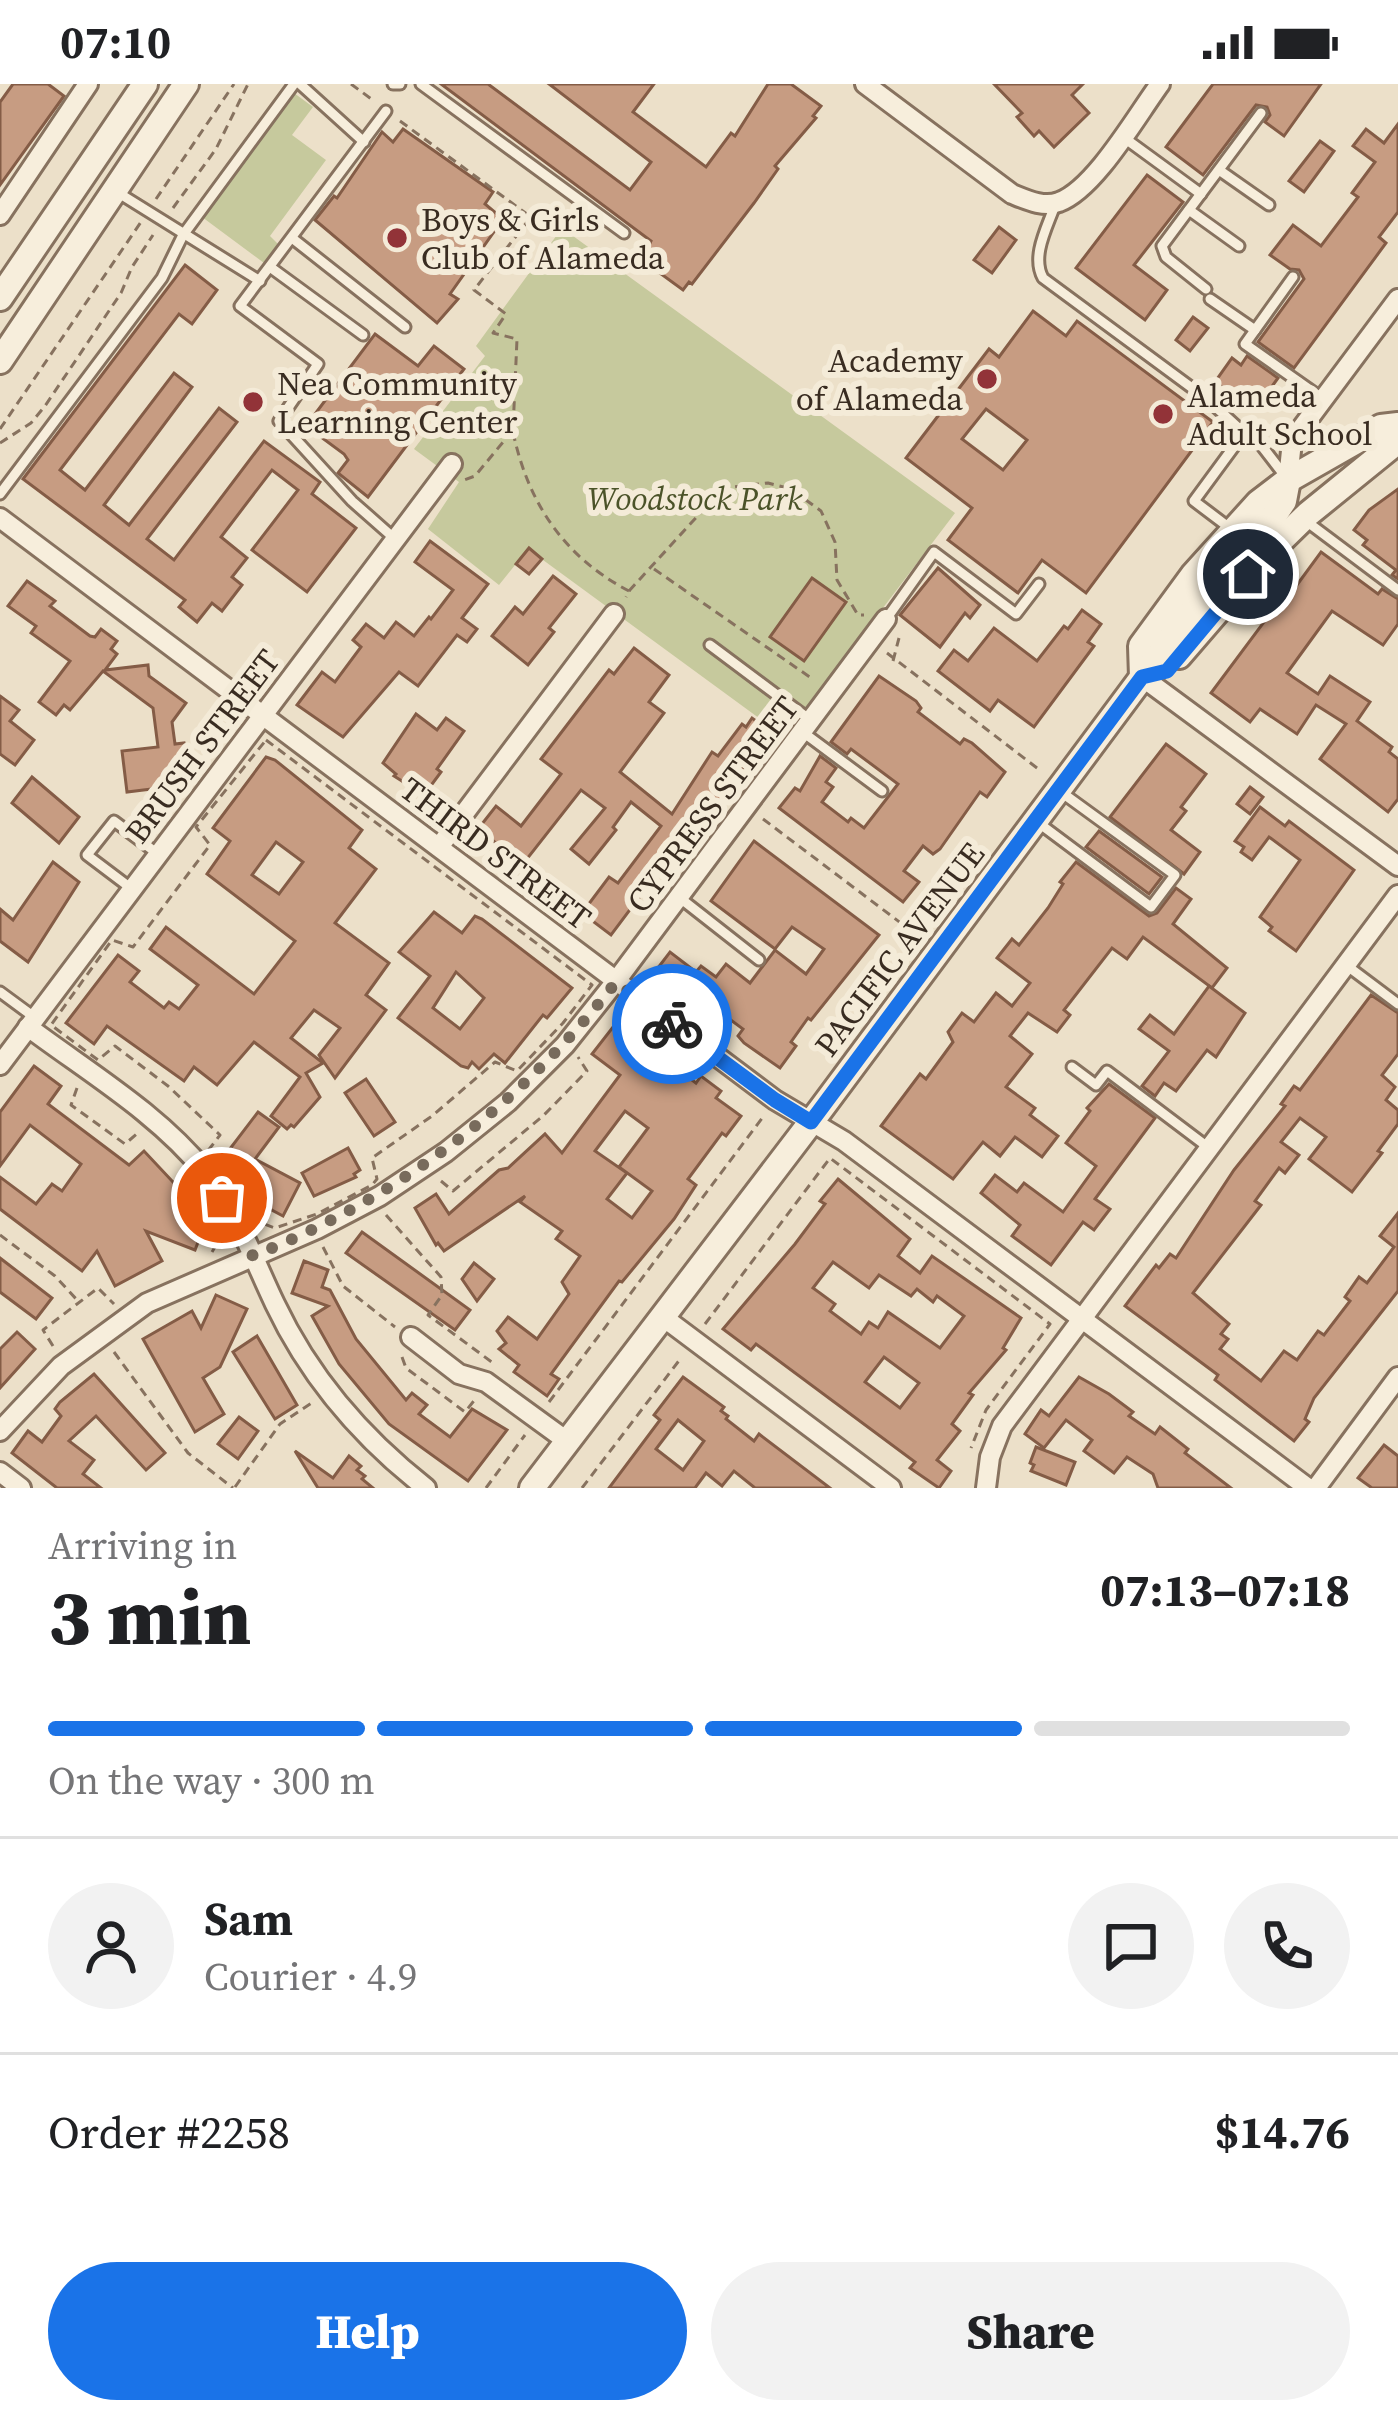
<!DOCTYPE html>
<meta charset="utf-8">
<style>
:root{--surface:#fff;--page:#f2f2f2;--text:#202124;--muted:#757577;--line:#e0e0e0;--accent:#1a73e8}
body{margin:0;font-family:"Source Serif 4",serif;background:var(--page);color:var(--text);height:100vh;display:flex;flex-direction:column;font-size:45px;white-space:nowrap}
*{box-sizing:border-box;margin:0}
p{font-size:39px;color:var(--muted)}
.icon{flex:none;width:66px;height:66px;fill:none;stroke:currentColor;stroke-width:2;stroke-linecap:round;stroke-linejoin:round}
.map{position:relative;height:1404px;overflow:hidden}
.details{display:flex;flex-direction:column;background:var(--surface);flex:1}
.details>*{flex:none}
.pin{position:absolute;display:grid;place-items:center;width:102px;height:102px;color:#fff;margin:-51px;border:6px solid #fff;border-radius:50%;box-shadow:0 3px 12px #0007}
.courier{position:absolute;display:grid;place-items:center;width:120px;height:120px;margin:-60px;border:9px solid #1a73e8;border-radius:50%;background:#fff;color:#222;box-shadow:0 3px 15px #0007}
.head em{font-style:normal;font-weight:800}
.head div{display:flex;flex-direction:column-reverse}
.head{display:flex;align-items:center;justify-content:space-between;height:204px;padding:0 48px}
h1{font-size:78px;font-weight:800;line-height:90px}
.bar{display:grid;grid-template-columns:repeat(4,1fr);gap:18px 12px;align-content:center;height:144px;padding:0 48px}
.bar i{height:15px;border-radius:9px;background:var(--line)}
.bar .active{background:var(--accent)}
.bar p{grid-column:span 4}
.line{display:flex;align-items:center;gap:30px;padding:0 48px;border-top:3px solid var(--line)}
.line div{flex:1}
.round{display:grid;place-items:center;flex:none;width:126px;height:126px;border-radius:63px;background:var(--page)}
.button{display:flex;gap:24px;margin-top:auto;padding:24px 48px}
.button a{flex:1;height:138px;border-radius:72px;background:var(--accent);color:#fff;font-size:48px;font-weight:800;line-height:138px;text-align:center}
.button a+a{background:var(--page);color:var(--text)}
.status{display:flex;justify-content:space-between;align-items:center;height:84px;padding:0 60px;background:var(--surface);direction:ltr}
.status svg{height:33px;fill:currentColor}
.map>svg:first-child{display:block}
.green{fill:#c6c99d}
.building{fill:#c79c82;stroke:#845c46;stroke-width:3;fill-rule:evenodd}
.lines{fill:none;stroke-linecap:round;stroke-linejoin:round}
.service-casing{stroke:#87725f;stroke-width:15}
.minor-casing{stroke:#87725f;stroke-width:24}
.tertiary-casing{stroke:#87725f;stroke-width:30}
.path{stroke:#87725f;stroke-width:3;stroke-dasharray:9 6;stroke-linecap:butt}
.service{stroke:#f7eedc;stroke-width:9}
.minor{stroke:#f7eedc;stroke-width:18}
.tertiary{stroke:#f7eedc;stroke-width:24}
.done{stroke:#786b5c;stroke-width:12;stroke-dasharray:0 21.6}
.route{stroke:#1a73e8;stroke-width:15}
.poi-dot{fill:#923338;stroke:#f4ebd8;stroke-width:4.5}
.labels{text-anchor:middle;stroke-width:12;stroke-linejoin:round;paint-order:stroke}
.poi-label{font-size:33px;fill:#392c21;stroke:#f4ebd8;text-anchor:start}
.park-label{font-size:33px;font-style:italic;fill:#4b5329;stroke:#f4ebd8}
.street-label{font-size:33px;fill:#392c21;stroke:#f4ebd8}
</style>
<div class="status"><b>07:10</b><svg viewBox="0 0 49 12"><path d="M0 12V9h3v3zM5 12V6h3v6zM10 12V3h3v9zM15 12V0h3v12zM26 1h20v11H26zM47 4h2v5h-2z"/></svg></div>
<div class="map">
<svg width="1398" height="1404" viewBox="0 0 1398 1404">
<rect width="100%" height="100%" fill="#ece0c9"/>
<g class="green">
<path d="M294,9L313,23L292,51L326,76L270,152L278,160L264,179L202,133Z"/>
<path d="M562,144L955,429L785,653L528,465L499,501L428,445L459,398L414,365L485,272L476,262Z"/>
</g>
<g class="building">
<path d="M13,0H48L64,12L0,101V18Z"/>
<path d="M441,0H488L630,106L651,78L549,0H654L633,28L706,83L731,49L735,52L768,0H791L821,22L813,32L816,34L775,82L778,85L754,119L692,200L689,198L683,206L642,176L651,157Z"/>
<path d="M994,0H1083L1072,11L1089,29L1054,63L1039,47L1034,52L1017,33L1022,29Z"/>
<path d="M1213,0H1321L1284,52L1265,38L1270,31L1267,23L1256,21L1203,91L1166,63Z"/>
<path d="M1398,40V128L1379,153L1386,159L1294,284L1258,258L1304,195L1299,186L1290,185L1270,171L1293,141L1321,162L1358,113L1352,109L1375,78L1353,62L1366,45L1384,59Z"/>
<path d="M403,45L493,108L485,120L503,135L450,210L458,215L437,239L315,136L334,112L337,114L382,48L393,58Z"/>
<path d="M1320,57L1334,67L1304,108L1289,97Z"/>
<path d="M1147,91L1183,118L1134,181L1167,206L1145,236L1076,184Z"/>
<path d="M999,143L1016,156L992,189L974,176Z"/>
<path d="M185,181L217,206L192,240L179,230L60,386L85,406L174,289L192,303L104,421L129,441L219,324L237,338L147,455L174,476L264,357L320,398L312,410L356,444L307,508L252,466L298,406L272,386L221,453L247,474L232,493L242,501L222,527L212,519L197,538L179,523L185,516L23,395Z"/>
<path d="M1033,227L1066,252L1077,237L1213,338L1086,509L1042,476L1018,509L948,456L972,424L906,374L989,265L999,273ZM986,325L1027,356L1003,386L962,355Z"/>
<path d="M1193,233L1208,244L1190,267L1176,256Z"/>
<path d="M375,250L418,282L434,262L464,285L368,413L338,389L348,376L344,370L306,342Z"/>
<path d="M1247,272L1278,294L1255,326L1215,298L1232,274L1241,281Z"/>
<path d="M1398,405V495L1392,491L1396,486L1363,461L1367,456L1354,446L1369,426Z"/>
<path d="M430,457L488,500L462,534L477,545L467,558L457,551L418,602L399,588L343,653L297,621L322,588L335,598L361,563L353,556L366,540L384,554L396,538L414,552L429,533L431,535L453,506L415,478Z"/>
<path d="M529,464L542,475L529,490L516,480Z"/>
<path d="M1321,468L1378,510L1382,505L1398,515V540L1383,561L1332,527L1287,589L1318,610L1330,592L1370,618L1357,637L1392,663L1389,668L1398,675V715L1388,728L1320,675L1346,640L1316,621L1297,650L1260,625L1250,638L1211,609L1290,503L1294,505Z"/>
<path d="M938,484L980,521L970,534L965,529L940,563L900,531Z"/>
<path d="M553,492L576,510L549,544L554,548L528,581L492,552L515,523L523,530Z"/>
<path d="M812,494L846,518L804,577L770,553Z"/>
<path d="M27,497L55,517L50,522L90,552L95,553L101,545L117,557L111,565L117,570L105,586L148,581L149,592L186,619L172,638L175,660L184,659L188,690L174,692L176,702L127,708L122,667L158,663L153,624L103,587L70,626L64,621L56,631L39,618L70,577L31,549L36,542L8,522Z"/>
<path d="M1082,526L1101,540L1088,558L1094,562L1034,643L998,616L990,627L938,587L954,566L968,577L994,544L1037,577L1064,542L1068,545Z"/>
<path d="M634,564L669,591L649,618L664,629L620,688L672,730L712,668L718,672L742,640L746,643L752,634L766,644L760,654L764,657L721,711L724,713L719,720L723,724L713,737L709,734L678,777L671,771L611,851L582,829L609,793L618,799L661,742L631,718L613,743L616,746L589,780L571,765L605,724L581,706L523,780L478,745L496,722L521,742L561,690L541,675L609,586L614,590Z"/>
<path d="M879,592L916,617L921,624L918,628L960,660L964,655L972,659L1005,688L987,713L980,708L940,765L933,770L923,762L904,787L919,798L903,818L779,724L795,704L800,707L820,672L836,684L826,698L833,703L822,718L848,738L851,734L864,744L888,713L898,700L851,665L847,670L831,658Z"/>
<path d="M0,612L19,626L10,637L34,656L15,681L0,670Z"/>
<path d="M416,630L437,646L446,634L464,647L437,685L441,688L424,711L394,692L396,690L383,679Z"/>
<path d="M1166,660L1206,690L1181,723L1186,727L1171,746L1200,768L1184,790L1110,733Z"/>
<path d="M266,673L275,676L362,746L349,764L376,785L335,839L389,879L366,911L386,926L335,994L319,971L340,944L314,926L291,954L323,979L306,989L320,1013L294,1043L291,1041L287,1045L271,1032L300,993L254,958L217,1001L194,983L184,997L107,942L94,960L66,939L118,871L139,887L130,898L164,924L169,918L179,925L198,901L150,865L166,843L254,910L295,857L207,790L230,757L213,744ZM276,758L303,778L279,810L252,791Z"/>
<path d="M32,693L79,733L59,759L12,719Z"/>
<path d="M1250,703L1263,713L1250,730L1237,720Z"/>
<path d="M1260,723L1285,742L1289,737L1354,786L1296,867L1269,847L1272,843L1260,833L1300,776L1269,753L1252,776L1241,768L1244,763L1235,757Z"/>
<path d="M1099,747L1162,793L1149,810L1086,763Z"/>
<path d="M754,757L879,851L811,936L808,934L791,958L796,962L780,984L744,959L738,952L743,945L701,914L696,920L689,917L654,889L670,868L696,888L701,882L716,893L726,880L750,899L775,866L806,890L824,865L792,843L775,865L711,817Z"/>
<path d="M53,778L79,798L28,878L0,857V825L13,836Z"/>
<path d="M1076,778L1149,832L1157,829L1176,804L1191,815L1173,840L1227,884L1212,904L1143,853L1127,875L1112,864L1064,926L1070,931L1057,948L1028,929L1010,952L1032,970L1006,1003L1035,1024L1030,1031L1058,1052L1042,1073L1015,1053L1000,1072L983,1058L953,1095L881,1042L920,990L926,995L953,958L948,948L962,929L974,938L996,909L1012,922L1030,899L997,874L1012,855L1019,861L1048,824L1063,800L1060,798Z"/>
<path d="M434,828L462,849L475,832L482,835L572,904L547,934L543,931L505,979L494,970L479,985L472,978L468,984L461,982L398,934L430,892L399,868ZM456,888L484,914L460,945L433,924Z"/>
<path d="M1209,902L1245,929L1216,973L1207,966L1176,1007L1164,999L1155,1012L1142,1002L1169,967L1139,945L1150,931L1174,950Z"/>
<path d="M1371,911L1398,929V970L1382,991L1395,1003L1386,1016L1398,1026V1040L1378,1067L1382,1069L1352,1108L1309,1075L1326,1053L1300,1034L1281,1058L1299,1071L1285,1089L1279,1084L1255,1117L1261,1121L1193,1209L1229,1240L1221,1250L1228,1255L1220,1265L1261,1297L1284,1267L1297,1276L1318,1247L1324,1251L1350,1217L1345,1213L1359,1193L1367,1199L1394,1163L1380,1152L1398,1129V1207L1314,1314L1305,1335L1309,1338L1294,1357L1215,1296L1218,1291L1125,1222L1156,1181L1159,1184L1170,1170L1176,1174L1234,1086L1285,1022L1281,1020L1294,1002L1300,1006Z"/>
<path d="M613,943L621,949L625,945L696,999L701,992L721,1007L716,1014L741,1032L726,1052L722,1049L688,1095L696,1101L674,1135L622,1198L619,1197L551,1290L559,1295L547,1312L514,1288L519,1281L499,1265L506,1259L497,1247L508,1233L537,1255L569,1210L562,1198L580,1172L556,1155L562,1147L520,1118L525,1112L444,1167L438,1159L436,1161L415,1124L436,1110L449,1130L499,1086L508,1084L545,1050L562,1069L620,991L592,970ZM625,1027L648,1044L619,1083L652,1107L632,1134L607,1115L627,1089L595,1067Z"/>
<path d="M34,982L61,1002L48,1020L129,1081L144,1067L188,1114L201,1120L197,1131L207,1135L195,1166L146,1147L162,1177L115,1202L97,1167L82,1187L0,1125V1093L36,1120L52,1100L62,1107L81,1080L30,1041L0,1082V1028Z"/>
<path d="M366,995L395,1038L374,1052L345,1009Z"/>
<path d="M1109,1000L1155,1034L1095,1115L1110,1125L1094,1146L1083,1138L1051,1181L1012,1152L1020,1141L981,1109L995,1091L1017,1108L1024,1099L1063,1128L1096,1082L1066,1059L1090,1027L1087,1024Z"/>
<path d="M258,1028L279,1043L255,1075L300,1099L283,1132L253,1116L263,1097L226,1070Z"/>
<path d="M348,1064L360,1086L354,1090L356,1093L314,1112L302,1089Z"/>
<path d="M838,1095L910,1155L898,1172L920,1189L932,1172L1021,1234L1003,1264L1006,1266L969,1309L973,1311L952,1340L960,1347L937,1376L951,1387L939,1404L910,1384L915,1378L756,1260L751,1266L723,1245L795,1160L825,1120L820,1117ZM833,1178L869,1204L879,1191L911,1212L917,1205L933,1218L937,1212L964,1232L940,1264L888,1228L878,1244L869,1238L861,1250L830,1227L835,1220L813,1204ZM884,1273L919,1299L900,1324L865,1298Z"/>
<path d="M362,1148L470,1226L455,1246L346,1169Z"/>
<path d="M0,1174L52,1214L36,1235L0,1208Z"/>
<path d="M304,1177L328,1186L322,1203L330,1206L356,1255L406,1316L412,1309L427,1321L419,1330L450,1353L472,1325L507,1346L468,1397L389,1340L339,1280L312,1232L328,1222L292,1209Z"/>
<path d="M474,1179L494,1195L477,1217L462,1195Z"/>
<path d="M216,1211L247,1225L220,1283L203,1294L224,1330L195,1348L143,1255L192,1227L201,1244Z"/>
<path d="M17,1248L35,1265L0,1304V1265Z"/>
<path d="M257,1252L297,1321L275,1335L233,1268Z"/>
<path d="M94,1290L165,1369L146,1386L96,1332L69,1357L94,1376L83,1390L101,1404H57L12,1369L28,1347L42,1358L61,1332L55,1325L60,1318Z"/>
<path d="M683,1293L724,1323L721,1327L728,1332L726,1335L754,1357L759,1350L830,1404H755L734,1387L722,1402L706,1389L695,1404H609L660,1336L654,1331ZM678,1336L704,1357L683,1386L656,1365Z"/>
<path d="M1079,1293L1109,1310L1133,1328L1129,1332L1155,1350L1160,1343L1188,1365L1185,1369L1231,1404H1158L1153,1390L1127,1373L1114,1389L1084,1367L1092,1356L1066,1336L1044,1364L1025,1350L1041,1326L1049,1332Z"/>
<path d="M239,1333L258,1347L238,1375L218,1360Z"/>
<path d="M1384,1361L1398,1372V1404H1372L1358,1394Z"/>
<path d="M1036,1363L1075,1378L1066,1401L1031,1387L1034,1381L1030,1379Z"/>
<path d="M295,1367L333,1394L349,1372L361,1382L357,1386L365,1392L362,1395L373,1404H318Z"/>
</g>
<g class="lines">
<defs>
<g id="service">
<path d="M300,0L364,58"/>
<path d="M393,0H400"/>
<path d="M421,0L624,149"/>
<path d="M386,27L240,222L318,280L279,337L352,417L395,455"/>
<path d="M1123,53L1201,110"/>
<path d="M1219,86L1269,121"/>
<path d="M117,108L260,197"/>
<path d="M1055,121C1047,144 1031,172 1043,194L1207,315L1244,349"/>
<path d="M1189,126L1239,162"/>
<path d="M292,154L405,243"/>
<path d="M270,183L363,251"/>
<path d="M1293,193L1245,260L1323,315"/>
<path d="M1206,205L1166,173L1162,162L1261,29"/>
<path d="M1210,215L1255,246"/>
<path d="M0,410L162,194L183,151L294,0"/>
<path d="M1306,437L1398,506"/>
<path d="M1231,445L1194,417L1244,349L1261,361L1285,392"/>
<path d="M887,534L934,468L1016,530L1039,500"/>
<path d="M710,561L813,638"/>
<path d="M804,649L882,707"/>
<path d="M1036,737L1151,823L1175,791L1061,708"/>
<path d="M132,805L87,771L114,737L158,770"/>
<path d="M680,814L759,876"/>
<path d="M1346,881L1398,920"/>
<path d="M0,908L34,933"/>
<path d="M1072,983L1096,1001L1107,987L1209,1064"/>
</g>
<g id="minor">
<path d="M865,0L1012,110C1027,116 1044,124 1059,118C1095,105 1137,31 1160,0"/>
<path d="M0,131L88,0"/>
<path d="M1288,396L1292,357L1398,215"/>
<path d="M0,434L775,1016L844,1057L1308,1404"/>
<path d="M1142,593L1398,782"/>
<path d="M439,763L614,530"/>
<path d="M28,943C88,988 159,1030 206,1089C237,1128 254,1176 275,1220C310,1294 362,1354 426,1404"/>
<path d="M0,981L452,380"/>
<path d="M663,1233L891,1404"/>
<path d="M411,1253L459,1290L486,1298L567,1357"/>
<path d="M0,1347L61,1282L147,1219L317,1145L380,1112L446,1068L508,1018L565,961L616,897L886,535"/>
<path d="M0,1388L21,1404"/>
<path d="M986,1404L990,1373L1002,1342L1398,811"/>
<path d="M1316,1404L1398,1293"/>
</g>
<g id="tertiary">
<path d="M0,214L145,0"/>
<path d="M0,277L186,0"/>
<path d="M1179,572L1266,471L1308,430L1398,357"/>
<path d="M1142,593L1141,562L1193,491L1258,419L1288,396L1381,343L1398,341"/>
<path d="M532,1404L821,1025L1187,533L1270,438L1284,417L1288,396"/>
</g>
</defs>
<use href="#service" class="service-casing"/>
<use href="#minor" class="minor-casing"/>
<use href="#tertiary" class="tertiary-casing"/>
<g class="path">
<path d="M351,0L374,17"/>
<path d="M400,37L531,133L474,206L506,230L493,249L517,255L513,346L475,392L464,396"/>
<path d="M156,115L234,0"/>
<path d="M173,124L216,65L248,0"/>
<path d="M0,345L141,138"/>
<path d="M513,348C528,419 564,473 629,507L626,513"/>
<path d="M0,359L31,339L45,322L121,209L132,183L153,151"/>
<path d="M654,485L814,596"/>
<path d="M629,507L713,415L733,403L768,399L791,405L821,427L835,458L837,496L858,531H864"/>
<path d="M887,569L1041,687"/>
<path d="M893,577L899,554"/>
<path d="M266,656L592,901L563,939L517,987L495,978L432,1032L372,1074L377,1095L372,1101L317,1130L275,1144L253,1136L207,1068L220,1051L168,1002L115,962L98,976L51,941L112,856L133,863L210,761L196,743Z"/>
<path d="M763,735L918,852"/>
<path d="M77,1004L71,1021L125,1060L139,1048"/>
<path d="M441,1097L453,1107L544,1031L587,987L578,973"/>
<path d="M386,1131L441,1193L442,1211L428,1231L493,1279"/>
<path d="M0,1151L55,1192L78,1217"/>
<path d="M323,1163L343,1202L395,1243"/>
<path d="M212,1168L222,1151"/>
<path d="M705,1240L830,1074L1050,1240L986,1326L971,1364"/>
<path d="M53,1262L43,1246L98,1204L114,1220"/>
<path d="M114,1268L188,1369L233,1404"/>
<path d="M402,1273L406,1284L465,1328L477,1313"/>
<path d="M549,1318L763,1033"/>
<path d="M235,1403L280,1340L313,1318"/>
<path d="M486,1404L525,1351"/>
<path d="M582,1404L681,1274"/>
</g>
<use href="#service" class="service"/>
<use href="#minor" class="minor"/>
<use href="#tertiary" class="tertiary"/>
</g>
<g class="lines">
<path class="done" d="M222,1114L253,1172C399,1113 519,1022 616,898L672,940"/>
<path class="route" d="M672,940L775,1016L811,1038L1142,593L1167,587L1248,490"/>
</g>
<g class="poi-dot">
<circle cx="397" cy="154" r="12"/>
<circle cx="987" cy="295" r="12"/>
<circle cx="253" cy="318" r="12"/>
<circle cx="1163" cy="330" r="12"/>
</g>
<g class="labels">
<g class="poi-label">
<text x="421" y="147">Boys &amp; Girls<tspan x="421" dy="38">Club of Alameda</tspan></text>
<text x="963" y="288" text-anchor="end">Academy<tspan x="963" dy="38">of Alameda</tspan></text>
<text x="277" y="311">Nea Community<tspan x="277" dy="38">Learning Center</tspan></text>
<text x="1187" y="323">Alameda<tspan x="1187" dy="38">Adult School</tspan></text>
</g>
<g class="park-label">
<text x="695" y="426">Woodstock Park</text>
</g>
<g class="street-label">
<text transform="translate(202 662) rotate(-53)" y="12">BRUSH STREET</text>
<text transform="translate(712 720) rotate(-53)" y="12">CYPRESS STREET</text>
<text transform="translate(496 769) rotate(37)" y="12">THIRD STREET</text>
<text transform="translate(899 865) rotate(-53)" y="12">PACIFIC AVENUE</text>
</g>
</g>
</svg>
<div class="pin" style="left:222px;top:1114px;background:#ea580c"><svg class="icon" aria-label="bag" viewBox="0 0 24 24"><path d="M5 8h14l-1 12H6zM9 8a3 3 0 0 1 6 0"/></svg></div>
<div class="pin" style="left:1248px;top:490px;background:#1f2937"><svg class="icon" aria-label="home" viewBox="0 0 24 24"><path d="M3 11l9-7 9 7M6 9v11h12V9"/></svg></div>
<div class="courier" style="left:672px;top:940px"><svg class="icon" aria-label="bike" viewBox="0 0 24 24"><circle cx="6" cy="16" r="4"/><circle cx="18" cy="16" r="4"/><path d="M6 16l4-8h5l3 8M10 8l3 8H6M13 5h3"/></svg></div>
</div>
<section class="details">
<div class="head"><div><h1>3 min</h1><p>Arriving in</p></div><em>07:13–07:18</em></div>
<div class="bar"><i class="active"></i><i class="active"></i><i class="active"></i><i></i><p>On the way · 300 m</p></div>
<div class="line" style="height:216px"><a class="round"><svg class="icon" aria-label="person" viewBox="0 0 24 24"><circle cx="12" cy="8" r="4"/><path d="M4 21q1-7 8-7t8 7"/></svg></a><div><b>Sam</b><p>Courier · 4.9</p></div><a class="round"><svg class="icon" aria-label="chat" viewBox="0 0 24 24"><path d="M4 5h16v11H9l-5 4z"/></svg></a><a class="round"><svg class="icon" aria-label="phone" viewBox="0 0 24 24"><path d="M5 4h4l2 5-3 2q2 4 5 5l2-3 5 2v4C11 20 4 13 5 4z"/></svg></a></div>
<div class="line" style="height:156px"><div>Order #2258</div><b>$14.76</b></div>
<div class="button"><a>Help</a><a>Share</a></div>
</section>
